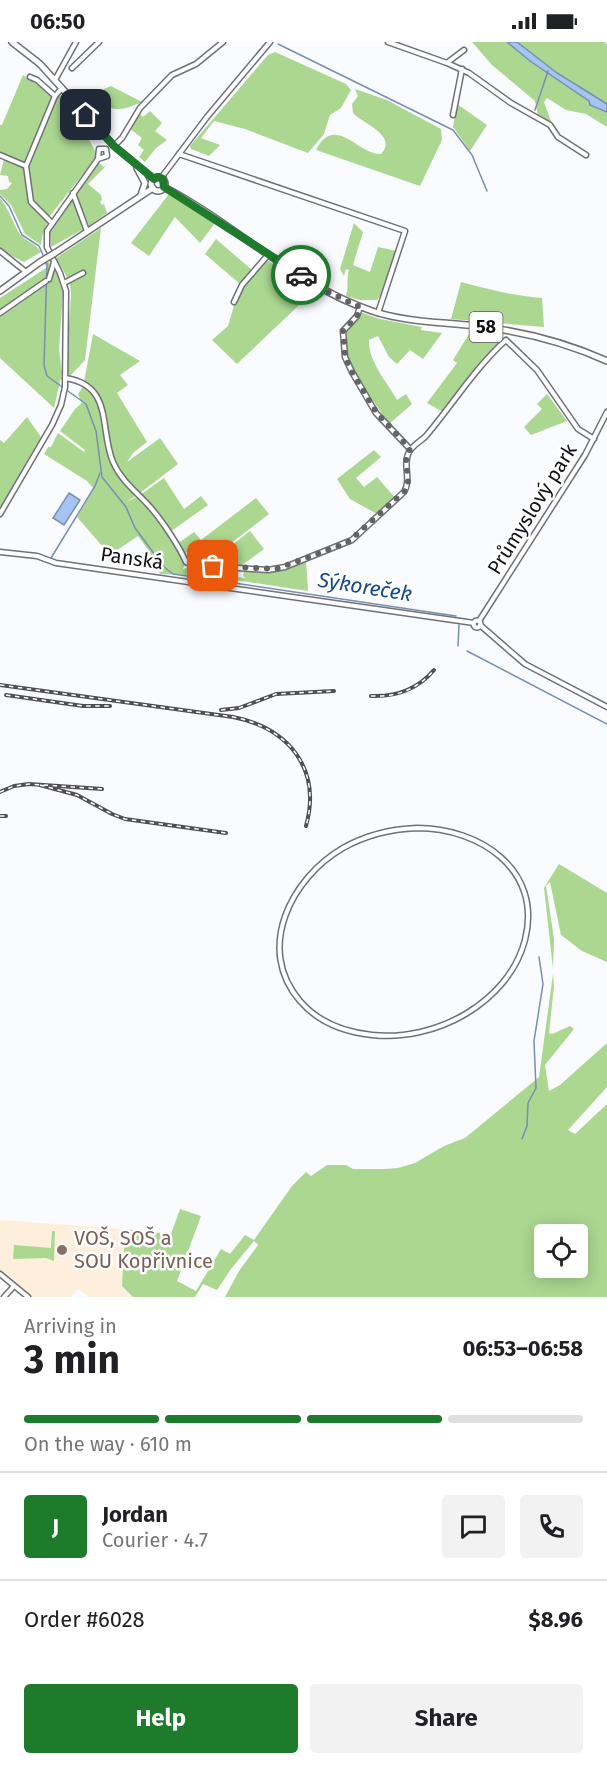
<!DOCTYPE html>
<meta charset="utf-8">
<style>
:root{--surface:#fff;--page:#f2f2f2;--text:#202124;--muted:#757577;--line:#e0e0e0;--accent:#1e7b2b}
body{margin:0;font-family:"Fira Sans",sans-serif;background:var(--page);color:var(--text);height:100vh;display:flex;flex-direction:column;font-size:22px;white-space:nowrap}
*{box-sizing:border-box;margin:0}
p{font-size:20px;color:var(--muted)}
.icon{flex:none;width:33px;height:33px;fill:none;stroke:currentColor;stroke-width:2;stroke-linecap:round;stroke-linejoin:round}
.map{position:relative;height:1255px;overflow:hidden}
.side{display:flex;flex-direction:column;background:var(--surface);flex:1}
.side>*{flex:none}
.buttons{position:absolute;left:534px;top:1182px;display:grid;gap:12px}
.buttons a{display:grid;place-items:center;width:54px;height:54px;border-radius:6px;background:var(--surface);box-shadow:0 3px 15px #0003;font-size:30px}
.pin{position:absolute;display:grid;place-items:center;width:51px;height:51px;color:#fff;margin:-26px;border-radius:12px;box-shadow:0 3px 9px #0006}
.courier{position:absolute;display:grid;place-items:center;width:60px;height:60px;margin:-30px;border:4px solid #1e7b2b;border-radius:50%;background:#fff;color:#222;box-shadow:0 2px 8px #0007}
.summary em{font-style:normal;font-weight:700}
.summary div{display:flex;flex-direction:column-reverse}
.summary{display:flex;align-items:center;justify-content:space-between;height:102px;padding:0 24px}
h1{font-size:39px;font-weight:700;line-height:45px}
.bar{display:grid;grid-template-columns:repeat(4,1fr);gap:9px 6px;align-content:center;height:72px;padding:0 24px}
.bar i{height:8px;border-radius:4px;background:var(--line)}
.bar .on{background:var(--accent)}
.bar p{grid-column:span 4}
.line{display:flex;align-items:center;gap:15px;padding:0 24px;border-top:2px solid var(--line)}
.line div{flex:1}
.round{display:grid;place-items:center;flex:none;width:63px;height:63px;border-radius:6px;background:var(--page)}
.cta{display:flex;gap:12px;margin-top:auto;padding:12px 24px}
.cta a{flex:1;height:69px;border-radius:6px;background:var(--accent);color:#fff;font-size:24px;font-weight:700;line-height:69px;text-align:center}
.cta a+a{background:var(--page);color:var(--text)}
.status{display:flex;justify-content:space-between;align-items:center;height:42px;padding:0 30px;background:var(--surface);direction:ltr}
.status svg{height:16px;fill:currentColor}
.map>svg:first-child{display:block}
.education{fill:#feefdc}
.green{fill:#abd791;fill-rule:evenodd}
.water{fill:#a4c5f1;stroke:#788faf;stroke-width:1.5}
.lines{fill:none;stroke-linecap:round;stroke-linejoin:round}
.stream{stroke:#788faf;stroke-width:1.5}
.minor-casing{stroke:#707079;stroke-width:7}
.major-casing{stroke:#707079;stroke-width:8}
.minor{stroke:#fff;stroke-width:4}
.major{stroke:#fff;stroke-width:5}
.rail-casing{stroke:#4f4f53;stroke-width:4}
.rail{stroke:#fff;stroke-width:1.5;stroke-dasharray:4.5;stroke-linecap:butt}
.major-bridge-casing{stroke:#707079;stroke-width:8;stroke-linecap:butt}
.major-bridge{stroke:#fff;stroke-width:5}
.done{stroke:#636367;stroke-width:6;stroke-dasharray:0 10.8}
.route{stroke:#1e7b2b;stroke-width:8}
.education-dot{fill:#8d6e63;stroke:#fff;stroke-width:2}
.labels{text-anchor:middle;stroke-width:5;stroke-linejoin:round;paint-order:stroke}
.shield{fill:#fff;stroke:#58585b;stroke-width:1.5}
.shield-label{font-size:18px;font-weight:bold;fill:#111115}
.street-label{font-size:20px;fill:#111115;stroke:#fff}
.education-label{font-size:20px;fill:#785e54;stroke:#fff;text-anchor:start}
.water-label{font-size:21px;font-style:italic;fill:#154a89;stroke:#fff}
</style>
<div class="status"><b>06:50</b><svg viewBox="0 0 49 12"><path d="M0 12V9h3v3zM5 12V6h3v6zM10 12V3h3v9zM15 12V0h3v12zM26 1h20v11H26zM47 4h2v5h-2z"/></svg></div>
<div class="map">
<svg width="607" height="1255" viewBox="0 0 607 1255">
<rect width="100%" height="100%" fill="#fafbff"/>
<path class="education" d="M0,1178L125,1187L122,1244L133,1255H89L78,1247L71,1255H33L0,1229Z"/>
<g class="green">
<path d="M472,0H507L530,19L589,59L590,63L607,70V85L586,72L566,68L547,56L544,60L552,82L538,74L535,59L492,23Z"/>
<path d="M517,0H605L607,3V62L557,31Z"/>
<path d="M275,10L346,42L351,48L341,66L330,73L324,92L308,111L245,87L214,79L201,96L220,103L209,114L191,107L190,104L268,13Z"/>
<path d="M23,33L31,39L34,38L53,55L25,122L0,112V83H2Z"/>
<path d="M111,44L142,60C131,65 119,70 108,65L99,73L91,67L104,47Z"/>
<path d="M355,47L387,58L441,87L442,98L420,144L316,108C335,71 358,113 381,112C399,94 362,81 353,71L352,62L358,54Z"/>
<path d="M58,51L78,76L96,111L95,117L49,175L32,157L27,126Z"/>
<path d="M457,62L487,83L470,109L453,85Z"/>
<path d="M150,69L162,81L155,89L167,98L156,106L145,120L139,115L144,108L138,103L142,96L129,86L139,71L143,75Z"/>
<path d="M4,117L24,125L29,160L48,179L42,195L41,203L25,192L11,163L0,152V148L7,147L12,141L9,140L8,134L0,133Z"/>
<path d="M98,120L104,125L109,121L88,142L101,153L102,158L100,160L102,163L104,162L107,171L89,184L76,151Z"/>
<path d="M169,152L215,181L200,201L175,175L149,214L131,201Z"/>
<path d="M0,156C9,167 12,179 19,191C24,199 35,200 41,210L24,220L0,208Z"/>
<path d="M72,156L84,187L51,205L50,189Z"/>
<path d="M354,181L363,190L353,223L370,230L378,205L397,209L383,250L377,258H360L346,254C349,244 346,238 349,228L346,227L344,234L340,227Z"/>
<path d="M101,186L85,318L70,334L68,331C66,304 70,277 71,251C71,239 62,227 56,216Z"/>
<path d="M216,197L252,228L240,242L205,212Z"/>
<path d="M269,215L267,218L291,233L280,248L290,255L283,248L292,235L310,246L312,243L315,248L237,322L212,298L228,284L235,260L244,242Z"/>
<path d="M48,219L51,224L49,236L0,269V256L46,226L45,221Z"/>
<path d="M55,225L63,249L59,307L62,331L54,366L0,316V273L46,242Z"/>
<path d="M461,240C488,247 514,254 542,256L544,285L451,277Z"/>
<path d="M360,270L380,277L422,285L421,288L442,291L423,317L410,308L397,322L389,315L378,294L369,298C368,319 387,340 397,358L406,352L412,362L389,382L355,332L346,311L345,289L358,276Z"/>
<path d="M472,287L488,289L487,293L490,290L503,299L495,306L493,305V308L472,330L443,370L427,361L457,321L453,318Z"/>
<path d="M93,292L140,319L120,333L128,343L117,351L147,400L133,411L127,420L160,396L178,422L140,451C97,427 120,368 84,340Z"/>
<path d="M84,343C108,362 100,393 111,419C117,431 129,442 137,453L125,461L138,454L163,483L181,514L185,521L183,527L187,526L188,533L160,532L149,509L138,494L110,513L77,475L94,447L87,439L44,412L48,405H51L58,391L84,410L85,408L60,389L75,367L82,361L78,352Z"/>
<path d="M547,352L567,379L531,393L524,385L542,367L537,362Z"/>
<path d="M27,375L41,395L0,466V398L4,401Z"/>
<path d="M374,408L381,415L356,436L364,445L377,435L396,457L377,472L350,457L337,437Z"/>
<path d="M164,436L184,467L201,454L208,463L170,490L157,471L140,453Z"/>
<path d="M256,456L269,472L204,522L193,521V517L187,510L183,512L177,502L194,490L201,498Z"/>
<path d="M250,489L264,507L241,524L207,522Z"/>
<path d="M306,518L308,549L235,538L236,535L246,536L243,534L245,526L277,528Z"/>
<path d="M559,822L607,851V920L582,909L561,893L550,840L546,844L554,897L553,927L544,846Z"/>
<path d="M553,932L554,944L549,991L552,992L570,984L574,987L545,1023L549,1049L560,1043L607,1001V1045L568,1088L575,1092L607,1062V1255H225L239,1229L258,1203L254,1199L231,1227L217,1248L203,1242L195,1255H133L122,1244L125,1187L171,1192L180,1167L201,1174L177,1239L196,1249L221,1207L230,1212L245,1193L254,1198L292,1144L306,1130L311,1134L327,1123H346L353,1127H385L398,1126L415,1121L444,1104L465,1096L539,1035ZM544,1192H578V1226H544Z"/>
<path d="M52,1189H55L54,1219L46,1216L13,1217L14,1203L51,1206Z"/>
</g>
<g class="water">
<path d="M507,0H517L557,31L607,62V70L590,63L589,59L530,19Z"/>
<path d="M69,451L80,458L64,483L53,476Z"/>
</g>
<g class="lines">
<g class="stream">
<path d="M278,2L453,88L472,113L487,149"/>
<path d="M535,68L548,29"/>
<path d="M0,154L9,164L22,193L39,204L47,222L44,323L47,334L86,362L96,389L102,435L126,465L135,486L164,525L173,532L456,574"/>
<path d="M51,516L95,444L100,431"/>
<path d="M458,604L459,583"/>
<path d="M467,609L607,682"/>
<path d="M522,1097L527,1084L528,1061L536,1046L534,999L543,942L539,915"/>
</g>
<defs>
<g id="minor">
<path d="M388,0L447,21L469,31L511,61L550,83L558,95L586,113"/>
<path d="M448,20L464,8"/>
<path d="M72,26L99,0"/>
<path d="M30,35L37,38L55,54"/>
<path d="M55,38L76,0"/>
<path d="M453,73L462,27"/>
<path d="M114,104L122,96L140,66L172,33L196,22L223,0"/>
<path d="M179,112L405,189L378,271"/>
<path d="M0,113L26,124"/>
<path d="M161,136L207,75L270,0"/>
<path d="M73,151L87,189"/>
<path d="M51,180L31,160L26,124L55,54L62,46"/>
<path d="M0,209L26,230"/>
<path d="M49,237L54,220"/>
<path d="M64,241L83,231"/>
<path d="M234,260L242,243L268,213"/>
<path d="M360,265L357,274L343,289L345,315L352,330L376,371L410,407"/>
<path d="M0,271L46,239"/>
<path d="M65,336C114,343 99,387 113,420C121,439 138,451 151,466C163,480 179,504 186,520L192,523L268,528L285,525L352,498L404,450C412,437 402,423 409,410C413,403 421,399 426,394C453,362 475,326 506,298L537,328L578,387L594,397"/>
<path d="M0,472L52,383L61,363L65,345L66,249L60,231L47,205V189L98,117L99,107H106L107,114L98,117"/>
<path d="M0,510L37,514L56,521L474,581"/>
<circle cx="477" cy="582" r="3.5"/>
<path d="M479,579L585,413L607,370"/>
<path d="M480,583L525,622L607,665"/>
<path d="M417,786C479,786 543,827 525,898C508,962 434,1000 372,993C344,990 318,980 300,959C255,907 291,836 343,806C366,793 390,787 417,786Z"/>
<path d="M0,1232L28,1255"/>
<path d="M4,1255L14,1244"/>
</g>
<g id="major">
<path d="M12,0L40,22L114,104L154,137"/>
<path d="M137,126L145,141L141,153"/>
<circle cx="158" cy="142" r="7"/>
<path d="M164,145C235,182 295,243 372,269C405,280 441,280 475,284C522,289 565,300 607,319"/>
<path d="M55,211L153,146"/>
<path d="M0,249L40,220"/>
</g>
</defs>
<use href="#minor" class="minor-casing"/>
<use href="#major" class="major-casing"/>
<use href="#minor" class="minor"/>
<use href="#major" class="major"/>
<defs>
<g id="rail">
<path d="M0,643L233,675C288,686 322,726 306,784"/>
<path d="M6,653L83,664H110"/>
<path d="M371,654C396,655 417,648 434,628"/>
<path d="M221,668L239,666L276,652L334,649"/>
<path d="M40,743L77,753L112,772L125,777L226,791"/>
<path d="M0,750L14,744L29,742L102,747"/>
<path d="M0,774H6"/>
</g>
</defs>
<use href="#rail" class="rail-casing"/>
<use href="#rail" class="rail"/>
<defs>
<path id="major-bridge" d="M40,220L55,211"/>
</defs>
<use href="#major-bridge" class="major-bridge-casing"/>
<use href="#major-bridge" class="major-bridge"/>
</g>
<g class="lines">
<path class="done" d="M213,524L276,527L347,501L406,448L408,440L406,416L410,407L376,370L352,330L345,315L343,289L357,274L360,265L326,249L301,233"/>
<path class="route" d="M86,73L114,104L154,137L158,135L163,137L164,145L301,233"/>
</g>
<circle class="education-dot" cx="62" cy="1208" r="6"/>
<g class="labels">
<rect class="shield" x="469.5" y="270" width="33" height="30" rx="4.5"/>
<g class="shield-label">
<text x="486" y="291">58</text>
</g>
<g class="street-label">
<text transform="translate(532 467) rotate(-58)" y="7">Průmyslový park</text>
<text transform="translate(132 516) rotate(8)" y="7">Panská</text>
</g>
<g class="education-label">
<text x="74" y="1203">VOŠ, SOŠ a<tspan x="74" dy="23">SOU Kopřivnice</tspan></text>
</g>
<g class="water-label">
<text transform="translate(365 545) rotate(9)" y="7">Sýkoreček</text>
</g>
</g>
</svg>
<div class="buttons">
<a><svg class="icon" aria-label="locate" viewBox="0 0 24 24"><circle cx="12" cy="12" r="6"/><path d="M12 2v4M12 18v4M2 12h4M18 12h4"/></svg></a>
</div>
<div class="pin" style="left:213px;top:524px;background:#ea580c"><svg class="icon" aria-label="bag" viewBox="0 0 24 24"><path d="M5 8h14l-1 12H6zM9 8a3 3 0 0 1 6 0"/></svg></div>
<div class="pin" style="left:86px;top:73px;background:#1f2937"><svg class="icon" aria-label="home" viewBox="0 0 24 24"><path d="M3 11l9-7 9 7M6 9v11h12V9"/></svg></div>
<div class="courier" style="left:301px;top:233px"><svg class="icon" aria-label="car" viewBox="0 0 24 24"><path d="M5 17H2v-5l4-1 3-4h7l3 4 3 1v5h-3M9 17h6M6 11h13"/><circle cx="7" cy="17" r="2"/><circle cx="17" cy="17" r="2"/></svg></div>
</div>
<section class="side">
<div class="summary"><div><h1>3 min</h1><p>Arriving in</p></div><em>06:53–06:58</em></div>
<div class="bar"><i class="on"></i><i class="on"></i><i class="on"></i><i></i><p>On the way · 610 m</p></div>
<div class="line" style="height:108px"><b class="round" style="background:var(--accent);color:#fff">J</b><div><b>Jordan</b><p>Courier · 4.7</p></div><a class="round"><svg class="icon" aria-label="chat" viewBox="0 0 24 24"><path d="M4 5h16v11H9l-5 4z"/></svg></a><a class="round"><svg class="icon" aria-label="phone" viewBox="0 0 24 24"><path d="M5 4h4l2 5-3 2q2 4 5 5l2-3 5 2v4C11 20 4 13 5 4z"/></svg></a></div>
<div class="line" style="height:78px"><div>Order #6028</div><b>$8.96</b></div>
<div class="cta"><a>Help</a><a>Share</a></div>
</section>
